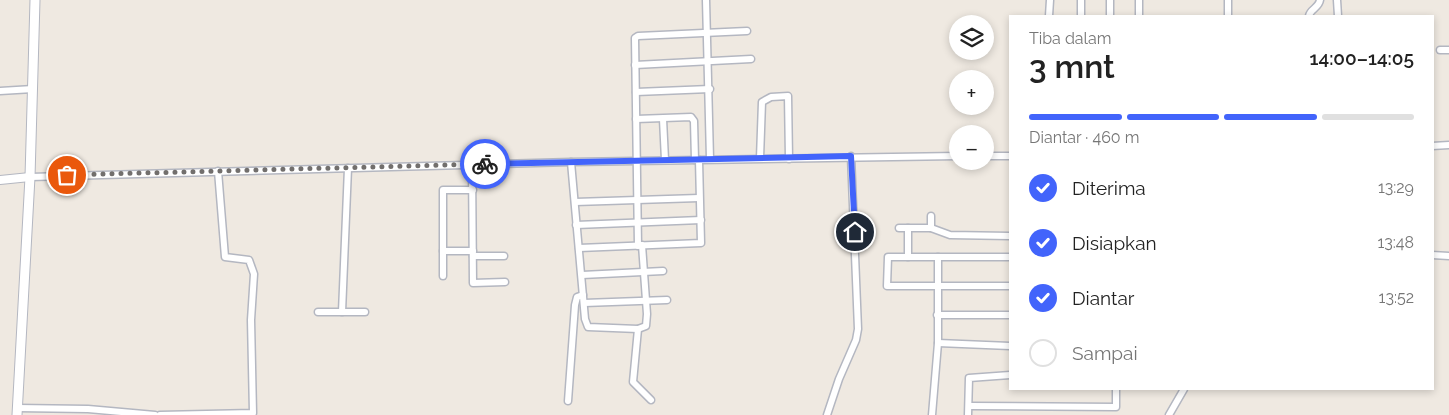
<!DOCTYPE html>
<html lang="id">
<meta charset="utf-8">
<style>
:root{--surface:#fff;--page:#f2f2f2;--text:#222;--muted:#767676;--line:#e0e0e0;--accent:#4264fb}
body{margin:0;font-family:Raleway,sans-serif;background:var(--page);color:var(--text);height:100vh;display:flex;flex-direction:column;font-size:19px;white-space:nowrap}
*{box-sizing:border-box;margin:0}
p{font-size:16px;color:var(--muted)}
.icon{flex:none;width:28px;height:28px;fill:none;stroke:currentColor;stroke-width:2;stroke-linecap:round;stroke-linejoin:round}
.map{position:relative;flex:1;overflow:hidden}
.panel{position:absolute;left:1009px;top:15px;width:425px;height:375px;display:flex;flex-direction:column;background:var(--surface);border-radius:0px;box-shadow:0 2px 8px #0003}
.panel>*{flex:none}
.buttons{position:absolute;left:949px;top:15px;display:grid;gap:10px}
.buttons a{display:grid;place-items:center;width:45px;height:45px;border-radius:50%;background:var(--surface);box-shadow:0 2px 8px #0003;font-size:25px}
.pin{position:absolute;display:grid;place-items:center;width:42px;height:42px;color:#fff;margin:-21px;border:2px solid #fff;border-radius:50%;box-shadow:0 1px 5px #0007}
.courier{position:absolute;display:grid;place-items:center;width:50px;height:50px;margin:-25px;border:4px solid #4264fb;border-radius:50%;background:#fff;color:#222;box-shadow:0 1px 6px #0007}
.summary em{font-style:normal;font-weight:600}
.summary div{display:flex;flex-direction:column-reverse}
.summary{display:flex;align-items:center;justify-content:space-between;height:85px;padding:0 20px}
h1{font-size:32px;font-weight:600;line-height:38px}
.bar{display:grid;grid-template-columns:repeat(4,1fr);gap:8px 5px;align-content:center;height:60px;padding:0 20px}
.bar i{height:6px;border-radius:4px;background:var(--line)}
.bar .active{background:var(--accent)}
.bar p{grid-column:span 4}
ol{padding:0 20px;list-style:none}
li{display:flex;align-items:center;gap:15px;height:55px}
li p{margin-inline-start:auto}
li .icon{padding:5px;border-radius:50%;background:var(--accent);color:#fff;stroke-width:4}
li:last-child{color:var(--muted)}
li i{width:28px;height:28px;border:2px solid var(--line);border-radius:50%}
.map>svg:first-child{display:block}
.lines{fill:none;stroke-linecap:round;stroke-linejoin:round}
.minor-casing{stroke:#b4b7c1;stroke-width:9}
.tertiary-casing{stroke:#b4b7c1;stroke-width:10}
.secondary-casing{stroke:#b4b7c1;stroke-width:11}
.minor{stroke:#fff;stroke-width:6}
.tertiary{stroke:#fff;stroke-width:8}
.secondary{stroke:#fff;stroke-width:9}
.done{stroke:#726f6d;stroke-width:5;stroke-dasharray:0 9}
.route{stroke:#4264fb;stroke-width:6}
</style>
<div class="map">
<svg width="1449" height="415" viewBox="0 0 1449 415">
<rect width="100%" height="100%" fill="#efe9e1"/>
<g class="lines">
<defs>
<g id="minor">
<path d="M706,0L710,159"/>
<path d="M1337,0L1338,16"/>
<path d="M1049,16L1050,0"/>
<path d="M1081,16V0"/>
<path d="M1110,16V0"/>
<path d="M1139,16V0"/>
<path d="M1228,16V0"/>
<path d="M1309,16C1310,9 1319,8 1320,0"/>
<path d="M1440,50H1449"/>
<path d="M635,65L751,59"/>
<path d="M0,91L33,89"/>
<path d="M636,92L710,89"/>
<path d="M636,119L691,117L694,121L695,160"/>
<path d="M663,119L665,160"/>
<path d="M1432,146L1449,145"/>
<path d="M985,156H1010"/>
<path d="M760,158L762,102L771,97L788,96L789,159"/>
<path d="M571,162L585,319L588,327L638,329L646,326L647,314L642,245"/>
<path d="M472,165L473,283L505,282"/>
<path d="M30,177L571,162L958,156"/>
<path d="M473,190H443V251H473"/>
<path d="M575,202L699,198"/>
<path d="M576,225L701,220"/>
<path d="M899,228H908"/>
<path d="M931,228V216"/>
<path d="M638,246L635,38L638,36L747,31"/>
<path d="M579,248L701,243L699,160"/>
<path d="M443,251V276"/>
<path d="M1432,255L1449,256"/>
<path d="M473,256H504"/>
<path d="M908,257V228H931L950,235L1010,236"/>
<path d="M1010,257H888L887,286H1010"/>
<path d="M582,275L663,271"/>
<path d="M584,303L667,300"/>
<path d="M318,312H342L348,168"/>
<path d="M342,312H365"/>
<path d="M937,315H1010"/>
<path d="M638,329L633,382L651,400"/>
<path d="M938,343L1010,346"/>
<path d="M568,401L575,305L577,297L583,295"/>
<path d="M969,406L1116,407V389"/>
<path d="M17,408L88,409L155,415"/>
<path d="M160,415L253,413L251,320L254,274L249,260L225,257L218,171"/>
<path d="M827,415L839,379L856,340L858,329L851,156"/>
<path d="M932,415L938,343V257"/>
<path d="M968,415L969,378L1010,375"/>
<path d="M1169,415L1184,389"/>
</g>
<path id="tertiary" d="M0,180L30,177"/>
<path id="secondary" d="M17,415L30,177L35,0"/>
</defs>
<use href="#minor" class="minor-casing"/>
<use href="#tertiary" class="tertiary-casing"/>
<use href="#secondary" class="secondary-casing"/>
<use href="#minor" class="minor"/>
<use href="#tertiary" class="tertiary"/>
<use href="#secondary" class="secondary"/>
</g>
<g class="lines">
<path class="done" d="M67,175L485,164"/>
<path class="route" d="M485,164L851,156L855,232"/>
</g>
</svg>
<div class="buttons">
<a><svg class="icon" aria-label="layers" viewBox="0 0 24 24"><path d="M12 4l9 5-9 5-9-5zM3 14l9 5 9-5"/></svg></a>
<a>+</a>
<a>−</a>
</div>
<div class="pin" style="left:67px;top:175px;background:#ea580c"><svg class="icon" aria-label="bag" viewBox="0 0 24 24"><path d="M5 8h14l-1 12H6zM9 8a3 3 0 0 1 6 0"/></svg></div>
<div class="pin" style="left:855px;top:232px;background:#1f2937"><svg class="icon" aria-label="home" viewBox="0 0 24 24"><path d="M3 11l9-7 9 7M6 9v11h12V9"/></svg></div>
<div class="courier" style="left:485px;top:164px"><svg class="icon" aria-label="bike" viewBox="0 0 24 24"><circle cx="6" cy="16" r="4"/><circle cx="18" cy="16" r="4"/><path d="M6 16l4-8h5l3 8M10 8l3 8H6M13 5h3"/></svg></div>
<section class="panel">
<div class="summary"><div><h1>3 mnt</h1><p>Tiba dalam</p></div><em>14:00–14:05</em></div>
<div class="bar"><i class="active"></i><i class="active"></i><i class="active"></i><i></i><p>Diantar · 460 m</p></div>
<ol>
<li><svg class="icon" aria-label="check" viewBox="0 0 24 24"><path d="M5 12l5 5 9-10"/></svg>Diterima<p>13:29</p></li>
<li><svg class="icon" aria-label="check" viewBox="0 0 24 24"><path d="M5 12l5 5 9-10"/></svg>Disiapkan<p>13:48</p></li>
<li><svg class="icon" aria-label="check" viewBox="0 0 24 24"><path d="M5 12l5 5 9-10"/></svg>Diantar<p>13:52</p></li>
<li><i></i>Sampai</li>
</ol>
</section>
</div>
